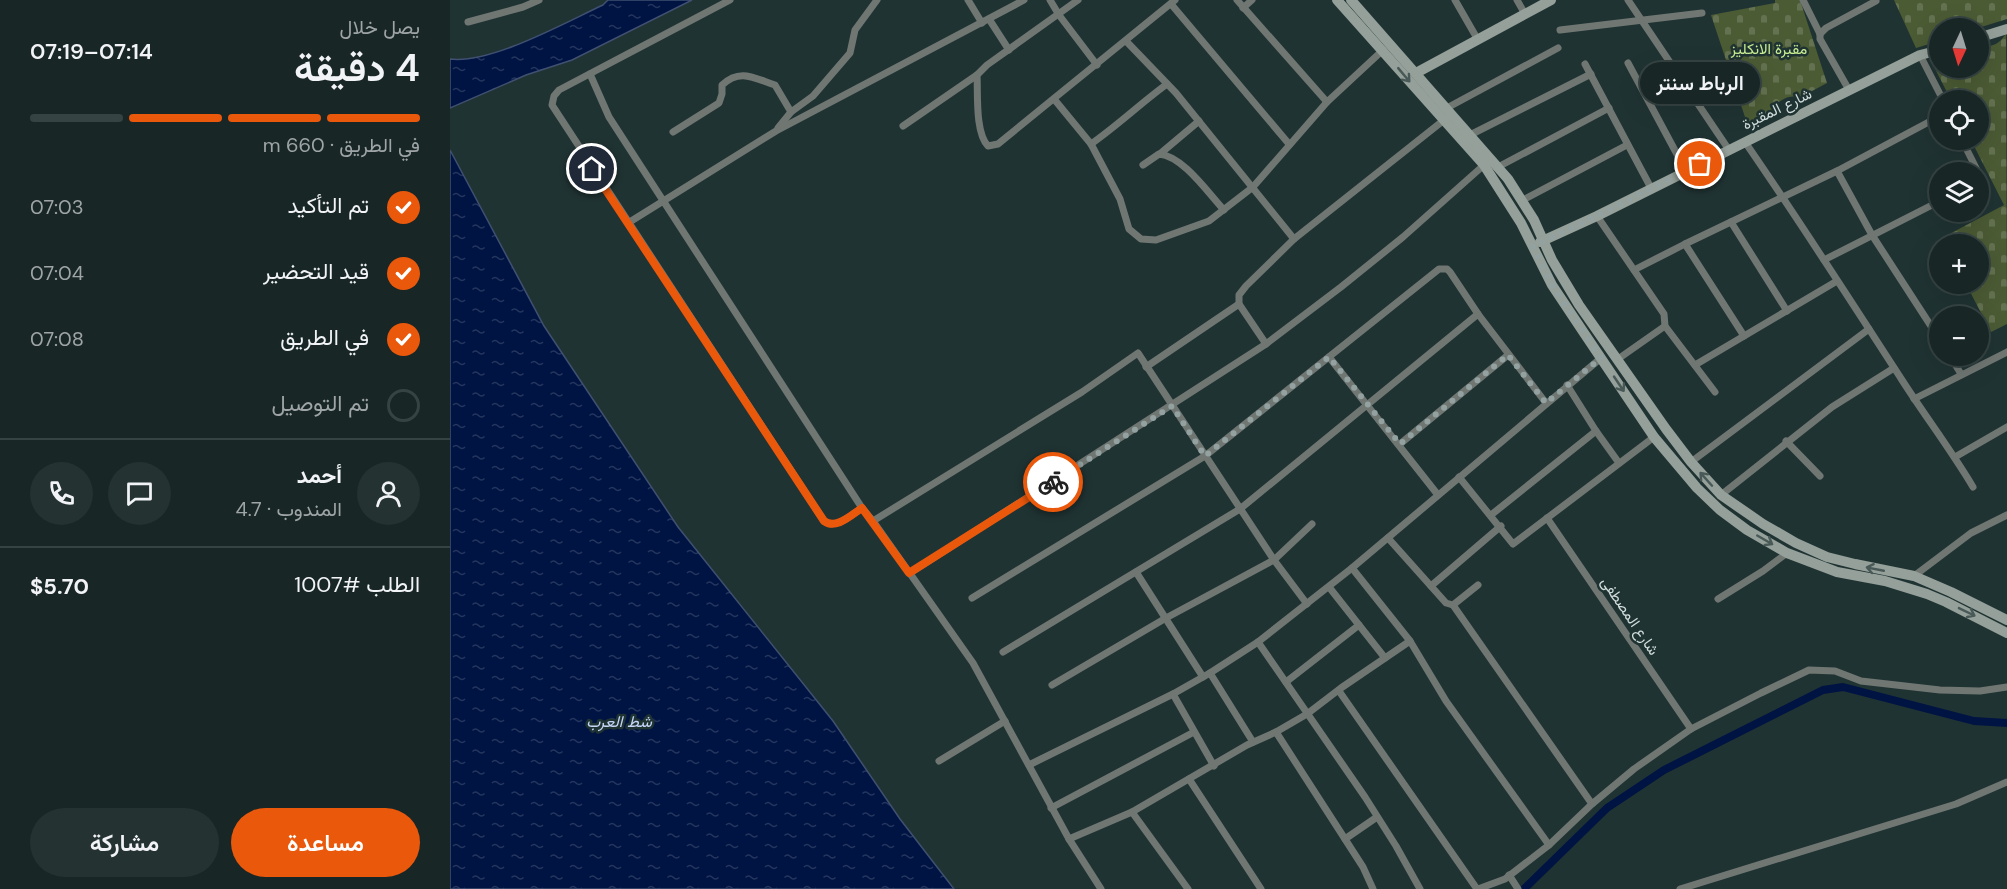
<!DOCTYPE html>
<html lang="ar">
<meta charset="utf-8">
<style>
:root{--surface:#182626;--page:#253232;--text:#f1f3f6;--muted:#9fa5a7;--line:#364343;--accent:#ea580c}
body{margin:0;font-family:"DM Sans",Vazirmatn,sans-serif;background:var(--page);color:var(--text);direction:rtl;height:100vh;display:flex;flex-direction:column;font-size:22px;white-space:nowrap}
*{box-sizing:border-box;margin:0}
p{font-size:20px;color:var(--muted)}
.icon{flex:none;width:33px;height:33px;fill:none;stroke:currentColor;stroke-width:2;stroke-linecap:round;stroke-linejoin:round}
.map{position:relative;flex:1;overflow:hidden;direction:ltr}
.drawer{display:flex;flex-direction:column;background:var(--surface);width:450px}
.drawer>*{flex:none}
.needle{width:39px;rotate:184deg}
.controls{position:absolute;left:1479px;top:18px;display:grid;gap:12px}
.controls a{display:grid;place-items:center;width:60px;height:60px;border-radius:50%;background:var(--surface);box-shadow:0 6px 24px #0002,0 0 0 2px var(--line);font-size:30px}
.pin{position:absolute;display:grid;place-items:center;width:51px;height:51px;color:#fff;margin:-26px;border:3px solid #fff;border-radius:50%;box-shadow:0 2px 6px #0007}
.courier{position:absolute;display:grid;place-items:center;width:60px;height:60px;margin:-30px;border:4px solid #ea580c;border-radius:50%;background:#fff;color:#222;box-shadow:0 2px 8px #0007}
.bubble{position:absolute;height:42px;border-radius:21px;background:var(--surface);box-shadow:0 6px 24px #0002,0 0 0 2px var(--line);font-size:20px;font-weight:600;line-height:42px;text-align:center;direction:rtl}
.head em{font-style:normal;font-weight:600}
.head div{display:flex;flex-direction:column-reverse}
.head{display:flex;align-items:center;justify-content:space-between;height:102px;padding:0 30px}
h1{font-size:39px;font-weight:600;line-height:45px}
.bar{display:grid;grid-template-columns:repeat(4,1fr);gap:9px 6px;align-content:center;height:72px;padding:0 30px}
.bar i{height:8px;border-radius:4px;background:var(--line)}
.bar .current{background:var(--accent)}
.bar p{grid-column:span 4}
.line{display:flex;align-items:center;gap:15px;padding:0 30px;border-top:2px solid var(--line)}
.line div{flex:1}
.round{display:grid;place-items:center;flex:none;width:63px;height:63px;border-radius:32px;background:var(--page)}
ol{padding:0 30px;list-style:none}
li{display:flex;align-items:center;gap:18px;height:66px}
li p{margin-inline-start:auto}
li .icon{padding:6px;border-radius:50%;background:var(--accent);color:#fff;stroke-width:4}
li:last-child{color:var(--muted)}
li i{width:33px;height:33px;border:3px solid var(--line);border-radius:50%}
.cta{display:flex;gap:12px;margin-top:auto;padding:12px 30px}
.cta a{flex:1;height:69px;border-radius:36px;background:var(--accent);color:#fff;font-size:24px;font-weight:600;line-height:69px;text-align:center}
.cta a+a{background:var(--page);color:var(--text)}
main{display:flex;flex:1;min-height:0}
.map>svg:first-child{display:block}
.cemetery{fill:url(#cemetery-stones)}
.water{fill:url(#water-ripples);stroke:#3f5071;stroke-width:1.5}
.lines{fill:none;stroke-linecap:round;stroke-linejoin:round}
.canal{stroke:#001443;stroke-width:8}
.street{stroke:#707773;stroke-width:7}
.secondary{stroke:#94a099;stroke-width:10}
.oneway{stroke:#495957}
.done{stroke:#93a2a1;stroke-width:6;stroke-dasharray:0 10.8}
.route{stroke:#ea580c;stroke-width:8}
.labels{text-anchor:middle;stroke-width:5;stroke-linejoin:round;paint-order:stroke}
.park-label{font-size:15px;fill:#c7ed92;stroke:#203333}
.street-label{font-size:15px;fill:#d1dddc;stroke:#203333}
.water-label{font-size:16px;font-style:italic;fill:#c5d7f8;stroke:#203333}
</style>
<main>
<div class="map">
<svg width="1557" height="889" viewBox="0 0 1557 889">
<defs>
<pattern id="cemetery-stones" width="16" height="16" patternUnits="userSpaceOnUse" patternTransform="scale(1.5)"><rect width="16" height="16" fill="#4b5b34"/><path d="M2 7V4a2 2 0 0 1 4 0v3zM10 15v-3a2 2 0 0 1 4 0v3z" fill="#647251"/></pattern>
<pattern id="water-ripples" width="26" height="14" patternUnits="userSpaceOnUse" patternTransform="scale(1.5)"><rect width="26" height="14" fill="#001443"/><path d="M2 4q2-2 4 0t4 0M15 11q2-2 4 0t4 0" fill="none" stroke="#24365e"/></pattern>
</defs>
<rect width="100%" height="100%" fill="#203333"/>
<g class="cemetery">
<path d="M1325,0H1350L1377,83L1349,98C1340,94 1334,99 1326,104L1325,112L1298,126L1261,15L1325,3Z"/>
<path d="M1444,0H1557V19L1528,28H1490L1489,41L1466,48Z"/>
<path d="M1556,33L1557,324L1541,332L1516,284H1528V244H1495L1492,238L1554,205L1521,140H1528V100H1501L1479,57L1489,54L1490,68H1528L1529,44C1541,49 1550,44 1556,33Z"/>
</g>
<g class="water">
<path d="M158,0H242L122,60L76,75L0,108V59C41,64 114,23 153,5Z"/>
<path d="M0,150L94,326L228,527L383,721L450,819L504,889H0Z"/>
</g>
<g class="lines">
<path class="canal" d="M1074,889L1157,808L1214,770L1373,690L1393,687L1524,721L1557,723"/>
<g class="street">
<path d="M280,0L109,90L104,96L102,105L374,521C386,530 401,515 412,508"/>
<path d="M518,0L532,23"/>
<path d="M600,0L609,15L647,65"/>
<path d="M628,0L537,65L527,75C528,93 525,133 538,146L548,144L725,0"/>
<path d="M787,0L877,102"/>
<path d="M1005,0L1028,40"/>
<path d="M1067,0L1075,14"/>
<path d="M1178,0L1279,150"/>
<path d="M1353,0L1370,34V39L1399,90"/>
<path d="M721,4L839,144"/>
<path d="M793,8L802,0"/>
<path d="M539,19L559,50"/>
<path d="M18,22L73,7L89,0"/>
<path d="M1110,30L1252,13"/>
<path d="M1370,34L1376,28L1426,1"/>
<path d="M676,41L726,93L844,239"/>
<path d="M1470,55L1493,100"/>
<path d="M1178,63L1236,171"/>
<path d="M1135,64L1201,188"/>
<path d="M140,74L159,117L412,508L423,521L523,663L619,839L651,889"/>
<path d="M604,99L641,144L670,199L679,229L691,239L706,240L759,221L803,187L877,102L933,50"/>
<path d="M995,109L1108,48"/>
<path d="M453,126L527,75"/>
<path d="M328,128L341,112L363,96L400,53L405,30L427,0"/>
<path d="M223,132L269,103L272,94V85C290,68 304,78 325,85L341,112"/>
<path d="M1018,136L1141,74"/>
<path d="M1512,140L1528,172"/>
<path d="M1295,142C1349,220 1400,300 1452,380C1475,416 1501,450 1523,487"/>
<path d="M641,144C668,125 691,103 717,84"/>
<path d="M711,153L749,121"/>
<path d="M693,165L709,154C733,156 758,193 774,210"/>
<path d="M1048,167L1159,108"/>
<path d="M1387,171L1422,235L1490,340"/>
<path d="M1073,200L1177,145"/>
<path d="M1147,216L1214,314L1215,326L1265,392"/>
<path d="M1281,222L1337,311"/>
<path d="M178,223L326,131L574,0"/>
<path d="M1235,244L1294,336"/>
<path d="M1374,260L1490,201"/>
<path d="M1184,270L1235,244L1387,171L1490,116"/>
<path d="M816,344L789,304V295L796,286L844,239L994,120"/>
<path d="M1500,356L1511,374"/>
<path d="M879,357L988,495"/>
<path d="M1168,359L1215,326"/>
<path d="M1245,365L1387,281"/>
<path d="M696,367L789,304"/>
<path d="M1117,385L1146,431L1169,463"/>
<path d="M1464,399L1557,352"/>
<path d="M1336,441L1370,476"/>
<path d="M950,444L1058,355"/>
<path d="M1505,457L1557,427"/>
<path d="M1241,462L1419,329"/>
<path d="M1009,477L1063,544L1204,437"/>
<path d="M1271,495L1382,407L1444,368"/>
<path d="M1041,515L1146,431"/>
<path d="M1097,518L1241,729"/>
<path d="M423,521L632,392L688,353L824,560L857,604"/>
<path d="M938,538L996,603L1003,605L1028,585"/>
<path d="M902,568L960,641L996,701L1099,845"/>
<path d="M686,572L753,677"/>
<path d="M460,573L816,344L891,287L953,237L1034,165"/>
<path d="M1464,576L1521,533L1557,515"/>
<path d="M981,586L1051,526"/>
<path d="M879,587L935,658"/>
<path d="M522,598L755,456L989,269H997L1000,272L1028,314L1096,403"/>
<path d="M1268,599L1313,571L1337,553"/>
<path d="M1003,605L1142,804"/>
<path d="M808,642L915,797L946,846L970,889"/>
<path d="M553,652L790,509L1028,314"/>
<path d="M760,673L803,742"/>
<path d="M836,682L909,625"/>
<path d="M602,685L716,618L824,560L862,524"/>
<path d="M889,691L1027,889"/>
<path d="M723,694L764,766"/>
<path d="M826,732L913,867L923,889"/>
<path d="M489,761L555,721"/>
<path d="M579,765L723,694L760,673L808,642L902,568L1151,358"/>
<path d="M739,779L811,889"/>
<path d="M601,808L744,732"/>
<path d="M682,812L738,889"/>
<path d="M619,839L682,812L797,745L826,732L857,714L891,688L960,641"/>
<path d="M895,839L927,817"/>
<path d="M1059,875L1068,889"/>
<path d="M1028,889L1055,879L1099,845L1142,804L1184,769L1241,729L1311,693L1359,670L1385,671L1411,681L1490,690L1530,691L1557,687"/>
<path d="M1230,889L1506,804L1557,782"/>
</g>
<g class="secondary">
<path d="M887,0L1034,165L1071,223L1102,285L1134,333L1204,437L1247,488L1270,510L1297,530L1337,553L1387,572L1435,581L1477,594L1496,602L1557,633"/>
<path d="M901,0L1058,179L1084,220L1102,260L1129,305L1216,429L1241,462L1271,495L1313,524L1346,543L1377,557L1405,564L1464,576L1501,592L1557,620"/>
<path d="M1528,38L1557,29"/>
<path d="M966,73L1101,0"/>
<path d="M1090,242L1147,216L1470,55L1490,50"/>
</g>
</g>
<defs><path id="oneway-shaft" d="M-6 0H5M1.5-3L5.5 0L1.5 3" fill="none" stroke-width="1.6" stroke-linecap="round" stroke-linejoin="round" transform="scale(1.5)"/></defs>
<g class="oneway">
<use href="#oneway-shaft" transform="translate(954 75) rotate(50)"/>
<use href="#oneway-shaft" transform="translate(1169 384) rotate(56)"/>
<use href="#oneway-shaft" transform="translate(1256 479) rotate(-132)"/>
<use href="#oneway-shaft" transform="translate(1315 540) rotate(30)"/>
<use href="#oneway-shaft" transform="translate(1425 569) rotate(-169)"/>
<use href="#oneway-shaft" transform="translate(1517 612) rotate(26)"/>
</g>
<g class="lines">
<path class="done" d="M603,482L722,406L755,456L879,357L950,444L1058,355L1096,403L1151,358L1102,285L1083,246L1147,216L1250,164"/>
<path class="route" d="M142,169L374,521C386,530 401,515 412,508L459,573L603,482"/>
</g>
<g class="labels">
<g class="park-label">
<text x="1319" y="54">مقبرة الانكليز</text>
</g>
<g class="street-label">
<text transform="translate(1327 109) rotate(-26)" y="5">شارع المقبرة</text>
<text transform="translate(1180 616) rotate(56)" y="5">شارع المصطفى</text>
</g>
<g class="water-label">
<text x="169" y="727">شط العرب</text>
</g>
</g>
</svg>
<div class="controls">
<a><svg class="needle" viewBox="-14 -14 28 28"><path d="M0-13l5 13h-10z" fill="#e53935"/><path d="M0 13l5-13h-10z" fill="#9fa5a7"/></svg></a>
<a><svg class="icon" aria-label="locate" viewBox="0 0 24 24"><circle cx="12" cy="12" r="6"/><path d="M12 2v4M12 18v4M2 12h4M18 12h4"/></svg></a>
<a><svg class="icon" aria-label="layers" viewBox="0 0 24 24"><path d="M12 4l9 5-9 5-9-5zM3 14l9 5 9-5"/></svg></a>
<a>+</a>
<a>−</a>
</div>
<div class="pin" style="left:1250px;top:164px;background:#ea580c"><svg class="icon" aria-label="bag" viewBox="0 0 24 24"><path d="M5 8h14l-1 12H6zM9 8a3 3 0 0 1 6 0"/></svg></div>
<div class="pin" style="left:142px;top:169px;background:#1f2937"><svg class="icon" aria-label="home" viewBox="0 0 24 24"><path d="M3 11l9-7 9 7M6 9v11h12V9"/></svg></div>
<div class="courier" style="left:603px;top:482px"><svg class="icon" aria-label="bike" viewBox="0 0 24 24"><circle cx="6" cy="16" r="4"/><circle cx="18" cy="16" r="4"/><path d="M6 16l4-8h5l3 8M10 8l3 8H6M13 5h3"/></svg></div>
<div class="bubble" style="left:1190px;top:62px;width:120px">الرباط سنتر</div>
</div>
<section class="drawer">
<div class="head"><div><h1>4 دقيقة</h1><p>يصل خلال</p></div><em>07:14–07:19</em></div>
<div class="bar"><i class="current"></i><i class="current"></i><i class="current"></i><i></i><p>في الطريق · 660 m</p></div>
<ol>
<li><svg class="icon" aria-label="check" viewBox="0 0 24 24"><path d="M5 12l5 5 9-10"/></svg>تم التأكيد<p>07:03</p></li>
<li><svg class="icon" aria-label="check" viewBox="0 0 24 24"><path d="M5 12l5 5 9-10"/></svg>قيد التحضير<p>07:04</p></li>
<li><svg class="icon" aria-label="check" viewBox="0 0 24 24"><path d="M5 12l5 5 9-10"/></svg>في الطريق<p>07:08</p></li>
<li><i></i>تم التوصيل</li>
</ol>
<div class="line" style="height:108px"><a class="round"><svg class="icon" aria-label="person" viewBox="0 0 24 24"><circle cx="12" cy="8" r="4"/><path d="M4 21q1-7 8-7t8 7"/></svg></a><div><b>أحمد</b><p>المندوب · 4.7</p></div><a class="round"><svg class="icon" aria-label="chat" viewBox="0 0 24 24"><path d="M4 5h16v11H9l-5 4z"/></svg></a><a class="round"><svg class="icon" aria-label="phone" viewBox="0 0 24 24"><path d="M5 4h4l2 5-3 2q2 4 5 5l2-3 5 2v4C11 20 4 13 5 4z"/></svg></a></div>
<div class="line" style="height:78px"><div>الطلب #1007</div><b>$5.70</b></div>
<div class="cta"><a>مساعدة</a><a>مشاركة</a></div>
</section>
</main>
